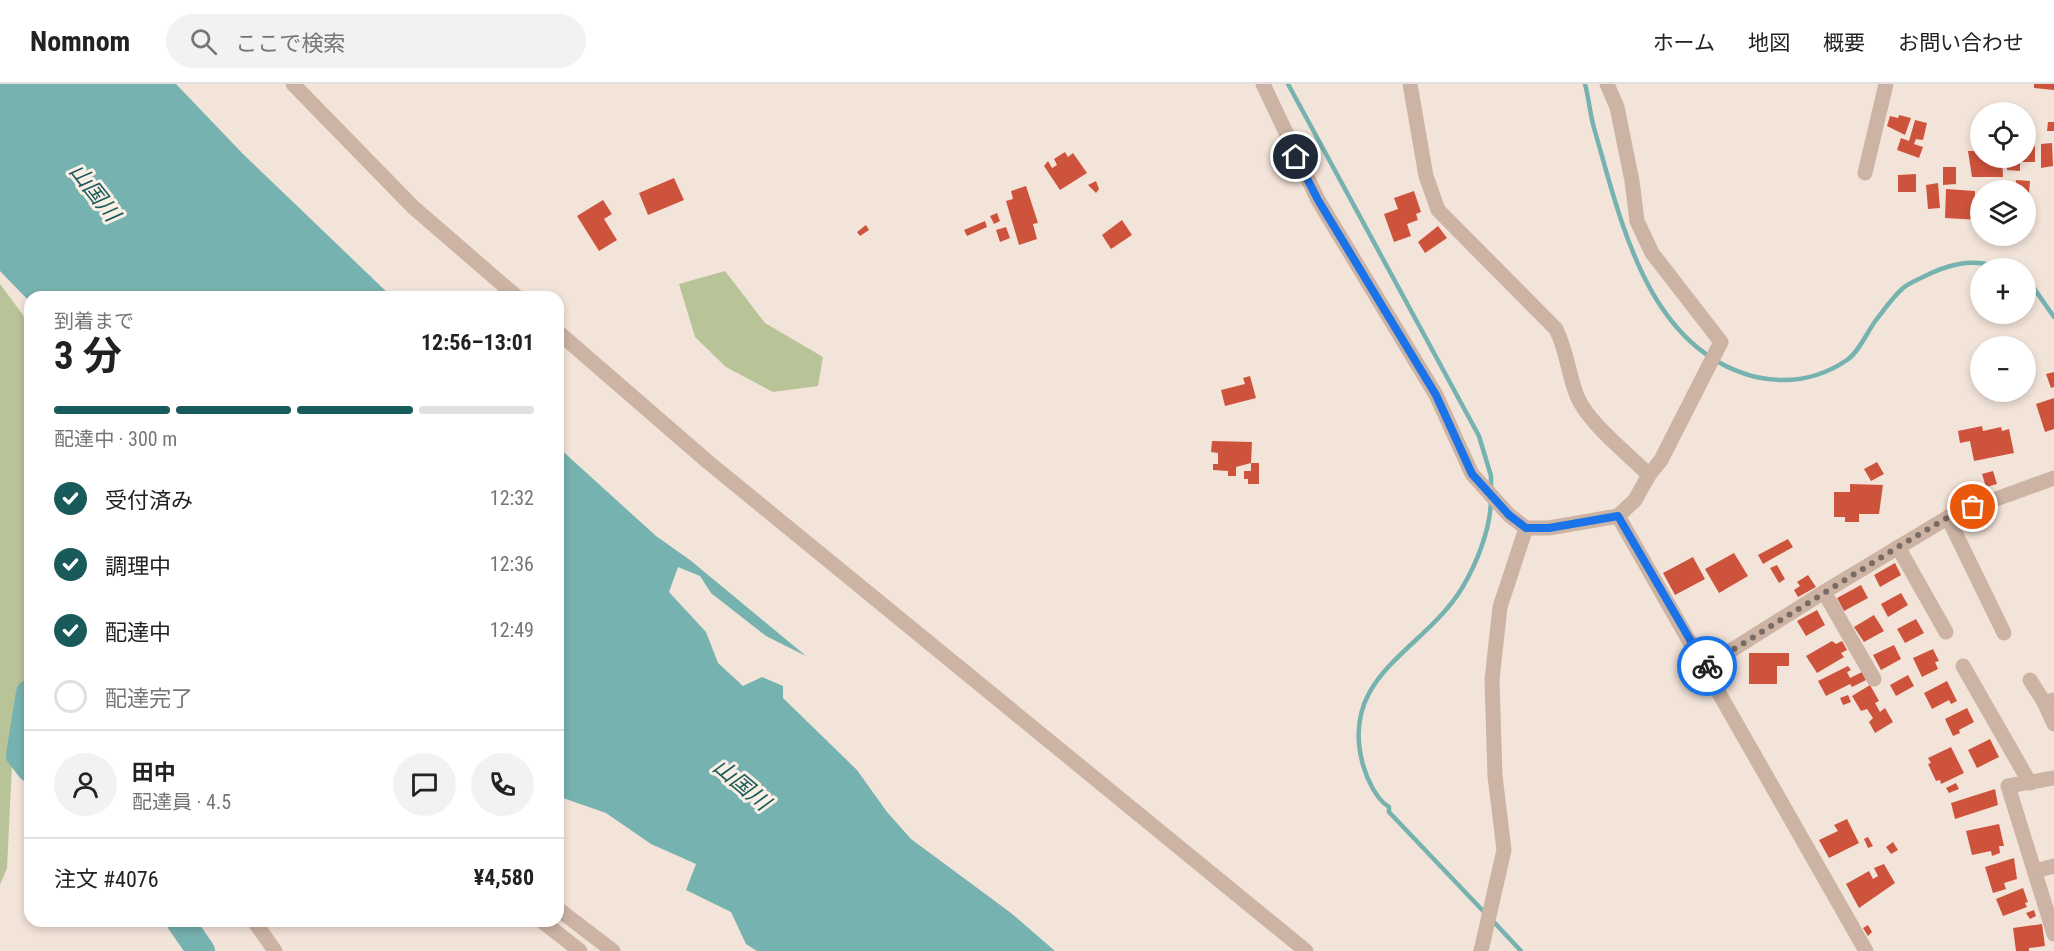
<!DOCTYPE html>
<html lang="ja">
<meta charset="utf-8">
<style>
:root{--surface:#fff;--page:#f2f2f2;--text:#222;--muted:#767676;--line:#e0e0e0;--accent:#195b5a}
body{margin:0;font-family:"Roboto Condensed","Noto Sans JP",sans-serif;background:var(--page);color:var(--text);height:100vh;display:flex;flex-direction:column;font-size:22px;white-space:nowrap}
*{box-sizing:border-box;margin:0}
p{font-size:20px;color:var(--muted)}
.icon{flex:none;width:33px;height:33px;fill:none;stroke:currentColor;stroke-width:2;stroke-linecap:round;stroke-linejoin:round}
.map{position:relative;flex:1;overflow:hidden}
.panel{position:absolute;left:24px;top:207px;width:540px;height:636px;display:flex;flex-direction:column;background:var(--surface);border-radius:18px;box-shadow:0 3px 9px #0003}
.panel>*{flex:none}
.controls{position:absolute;left:1970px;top:18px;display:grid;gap:12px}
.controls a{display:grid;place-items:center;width:66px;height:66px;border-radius:50%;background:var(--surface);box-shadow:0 3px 9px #0003;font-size:30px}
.pin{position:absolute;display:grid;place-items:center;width:51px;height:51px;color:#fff;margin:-26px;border:3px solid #fff;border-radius:50%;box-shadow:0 2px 6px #0007}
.courier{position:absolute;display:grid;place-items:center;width:60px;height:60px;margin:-30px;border:4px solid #1a73e8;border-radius:50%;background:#fff;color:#222;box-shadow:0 2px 8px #0007}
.summary em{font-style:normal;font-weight:700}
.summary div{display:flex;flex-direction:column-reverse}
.summary{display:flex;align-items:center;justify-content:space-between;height:102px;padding:0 30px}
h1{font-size:39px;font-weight:700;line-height:45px}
.bar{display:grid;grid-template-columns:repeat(4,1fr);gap:9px 6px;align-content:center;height:72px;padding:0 30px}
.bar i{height:8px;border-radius:4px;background:var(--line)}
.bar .active{background:var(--accent)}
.bar p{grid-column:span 4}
.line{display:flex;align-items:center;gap:15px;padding:0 30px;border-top:2px solid var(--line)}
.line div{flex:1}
.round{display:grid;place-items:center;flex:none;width:63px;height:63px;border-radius:32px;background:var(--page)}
ol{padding:0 30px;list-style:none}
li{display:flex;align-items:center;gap:18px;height:66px}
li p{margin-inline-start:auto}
li .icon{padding:6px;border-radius:50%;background:var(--accent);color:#fff;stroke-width:4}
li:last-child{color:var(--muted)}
li i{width:33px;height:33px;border:3px solid var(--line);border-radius:50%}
header{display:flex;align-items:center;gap:36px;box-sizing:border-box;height:84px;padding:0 30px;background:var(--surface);border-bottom:2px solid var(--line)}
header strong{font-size:28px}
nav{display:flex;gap:33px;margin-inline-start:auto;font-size:21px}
.search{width:420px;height:54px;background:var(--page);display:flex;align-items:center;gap:15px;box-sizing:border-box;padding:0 21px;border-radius:33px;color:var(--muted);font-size:22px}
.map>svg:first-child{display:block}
.green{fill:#b8c398}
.water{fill:#76b2af}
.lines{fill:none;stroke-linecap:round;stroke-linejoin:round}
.stream{stroke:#76b2af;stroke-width:4.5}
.river{stroke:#76b2af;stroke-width:28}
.building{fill:#ce533c}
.street{stroke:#ccb3a4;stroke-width:15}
.done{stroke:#796b65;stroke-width:6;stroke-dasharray:0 10.8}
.route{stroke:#1a73e8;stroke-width:8}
.labels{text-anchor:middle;stroke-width:6;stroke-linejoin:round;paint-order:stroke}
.water-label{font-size:22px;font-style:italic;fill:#195b5a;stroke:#faefe5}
</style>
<header>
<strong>Nomnom</strong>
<div class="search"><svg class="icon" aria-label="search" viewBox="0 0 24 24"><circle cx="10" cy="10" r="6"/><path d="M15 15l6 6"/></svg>ここで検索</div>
<nav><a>ホーム</a><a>地図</a><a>概要</a><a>お問い合わせ</a></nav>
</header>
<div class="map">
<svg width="2054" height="867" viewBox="0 0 2054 867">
<rect width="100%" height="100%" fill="#f3e4d9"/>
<g class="green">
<path d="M725,187L765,239L823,273L818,302L773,308L726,283L695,253L679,200Z"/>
<path d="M0,200L23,231L30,252V522L27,533L29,570L12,680L7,784L0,801Z"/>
</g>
<g class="water">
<path d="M0,0H176L243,70L392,213H30V218L0,187Z"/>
<path d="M558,363L656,452L690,476L806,572L766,552L711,509L700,492L678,483L669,508L706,548L718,579L743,602L762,593L783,602V614L857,686L887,728L911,755L1011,829L1055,867H757L746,860L731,828L686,806L696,780L651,760L606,729L563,714L558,710Z"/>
</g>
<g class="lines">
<g class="stream">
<path d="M1288,0L1479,352L1491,392V406"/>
<path d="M1585,0C1589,15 1590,30 1594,44C1621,137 1647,266 1756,293C1788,300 1819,295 1847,276C1859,268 1867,248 1876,236C1884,226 1892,214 1902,205C1907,200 1915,197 1921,194C1946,181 1972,173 1999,184"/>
<path d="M2025,198L2033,203L2054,233"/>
<path d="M1486,830L1389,728V723C1376,715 1367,695 1363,681C1338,591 1424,567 1462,504C1477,479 1490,446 1491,417"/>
<path d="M1492,836L1521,867"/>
</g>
<g class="river">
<path d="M30,609L20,671L30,684"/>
<path d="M180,837L201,867"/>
</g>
</g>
<g class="building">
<path d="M2034,0H2054V6L2034,4Z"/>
<path d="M1899,31L1911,34L1905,51L1887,42L1890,32L1898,34Z"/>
<path d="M1915,36L1927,39L1923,56L1916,55L1914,60L1923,63L1919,74L1897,66L1901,54L1909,57Z"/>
<path d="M2048,38H2054V47H2047Z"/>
<path d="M2052,59L2053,82L2041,84V60Z"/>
<path d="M2025,62H2035V78H2020V87L2007,86V74H2025Z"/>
<path d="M1968,67H1980V74H2002L2003,93H1972Z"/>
<path d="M1065,68L1068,73L1073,69L1087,89L1060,106L1044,82L1048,77L1052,84L1057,81L1054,75Z"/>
<path d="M1943,83H1956V100L1943,101Z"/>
<path d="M1916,90V108H1898V91Z"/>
<path d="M674,94L684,116L648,131L639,109Z"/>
<path d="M2016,96L2030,97L2029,109L2015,106Z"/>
<path d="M1096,97L1099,105L1096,109L1088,101Z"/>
<path d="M1938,99L1940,124L1928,125L1926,101Z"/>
<path d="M1026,102L1038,139L1033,140L1037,155L1019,161L1006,117L1013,115L1011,107Z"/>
<path d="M1946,105L1975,107V114H1980V136L1945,134Z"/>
<path d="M1414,107L1421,128L1416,130L1418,136L1407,140L1411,152L1394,158L1384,130L1398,125L1394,114Z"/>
<path d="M603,116L612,130L604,135L617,156L599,167L577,132Z"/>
<path d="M997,129L1000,137L994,140L990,132Z"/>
<path d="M1122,136L1132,151L1111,165L1102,151Z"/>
<path d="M985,137L987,143L967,152L964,146Z"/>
<path d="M866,141L869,146L860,152L857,148Z"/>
<path d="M1438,142L1447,154L1425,169L1418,158Z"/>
<path d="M1006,143L1010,154L1000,158L996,146Z"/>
<path d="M2031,272L2032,285L2027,286L2028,297H2025V273Z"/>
<path d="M2054,288V303L2051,304L2046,290Z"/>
<path d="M1250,292L1256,314L1225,322L1221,306L1245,300L1243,294Z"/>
<path d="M2054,314V345L2045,348L2036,320Z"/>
<path d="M1982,342L1983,347L2001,343L2002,347L2009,345L2014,369L1974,377L1970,357L1960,359L1958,347Z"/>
<path d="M1212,357L1252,358L1251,379L1236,383V392H1228V387L1213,386V380H1218V369L1211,368Z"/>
<path d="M1877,378L1884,390L1871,397L1864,385Z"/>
<path d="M1251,379H1259V400H1248V395H1244V387H1251Z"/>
<path d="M1993,387L1997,400L1986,403L1982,390Z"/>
<path d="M1850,400L1883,401L1879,430H1859V438H1845V433H1834V408H1850Z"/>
<path d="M1788,455L1793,463L1763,480L1758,471Z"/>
<path d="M1734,469L1748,492L1719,509L1705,485Z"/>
<path d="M1693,473L1705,495L1675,511L1663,489Z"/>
<path d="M1895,479L1901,491L1880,503L1874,491Z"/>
<path d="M1777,481L1785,495L1779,499L1770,484Z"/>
<path d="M1808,491L1816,503L1798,513L1794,506L1800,502L1797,498Z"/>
<path d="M1861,501L1868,514L1844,527L1837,514Z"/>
<path d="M1901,509L1908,521L1888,533L1881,520Z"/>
<path d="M1817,526L1825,541L1806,552L1797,537Z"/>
<path d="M1874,531L1884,547L1864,558L1854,543Z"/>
<path d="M1916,535L1924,549L1905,559L1897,545Z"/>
<path d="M1832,557L1836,560L1842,557L1847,566L1841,569L1844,573L1817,589L1806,572Z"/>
<path d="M1894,561L1901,575L1881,586L1873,571Z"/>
<path d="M1933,565L1939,577L1935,578L1938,585L1922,593L1913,574Z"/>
<path d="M1749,569H1789V582H1777V600H1749Z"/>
<path d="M1848,582L1851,586L1847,588L1850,594L1862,588L1866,596L1852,603L1850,600L1826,612L1818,597Z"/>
<path d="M1908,591L1914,602L1896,612L1890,601Z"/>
<path d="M1947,597L1957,617L1951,620L1949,616L1932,625L1924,609Z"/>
<path d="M1870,601L1879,617L1875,619L1880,628L1885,624L1893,638L1875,649L1869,638L1873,634L1867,625L1861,627L1852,612Z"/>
<path d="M1848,611L1851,618L1843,621L1840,614Z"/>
<path d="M1967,624L1974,638L1959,646L1960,649L1953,652L1945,635Z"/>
<path d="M1990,655L1999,673L1977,684L1968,666Z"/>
<path d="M1951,663L1964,689L1941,700L1940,696L1936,697L1928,680L1931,679L1928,674Z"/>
<path d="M1956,699L1959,705L1949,709L1946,704Z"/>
<path d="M1995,705L1998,721L1955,735L1951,719Z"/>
<path d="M1847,735L1859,759L1829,774L1819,756L1838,747L1834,741Z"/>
<path d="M1999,740L2004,762H1999L2000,769L1992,772L1991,767L1972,771L1966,747Z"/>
<path d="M1868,753L1873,762L1868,764L1864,755Z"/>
<path d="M1893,758L1898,766L1891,770L1886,763Z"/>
<path d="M2014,774L2017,795L2004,799L2006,805L1993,809L1985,783Z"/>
<path d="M1884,780L1895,799L1859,824L1846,800L1869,787L1873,795L1878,792L1874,784Z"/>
<path d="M2023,804L2028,818L2025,819L2027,823L2003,832L1996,815Z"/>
<path d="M2034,826L2036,832L2030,835L2026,829Z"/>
<path d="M2042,840L2045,862L2029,864V867H2016L2013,844Z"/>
<path d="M1868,841L1872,848L1868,852L1863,844Z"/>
</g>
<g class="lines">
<g class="street">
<path d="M293,0L413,123L517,213"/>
<path d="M1263,0L1318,116L1436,311L1472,390L1509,431L1526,444H1549L1618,432L1635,416L1649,391C1628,370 1588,339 1577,312C1568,289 1567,267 1556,245L1438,126L1426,92L1410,0"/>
<path d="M1607,0L1617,23L1632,97L1637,137L1652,169L1721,258L1661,376L1649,391"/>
<path d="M1865,89L1886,0"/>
<path d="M558,248L708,378L1306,867"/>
<path d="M1618,432L1866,867"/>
<path d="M1948,434L2004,549"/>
<path d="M1898,463L1946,548"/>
<path d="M1824,508L1874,595"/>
<path d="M1963,582L2030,699"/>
<path d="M1705,583L1824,508L1952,431L2054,394"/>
<path d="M2030,596L2044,618"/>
<path d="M2054,616L2044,618L2054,640"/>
<path d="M2054,694L2008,702L2054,850"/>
<path d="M2035,787L2054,782"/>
<path d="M558,825L613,867"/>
<path d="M254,837L275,867"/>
<path d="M542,837L580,867"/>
<path d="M1481,867L1504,766L1495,692L1492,596L1500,523L1526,444"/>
</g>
</g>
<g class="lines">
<path class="done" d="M1707,582L1898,463L1952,431L1973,423"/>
<path class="route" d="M1296,73L1318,116L1436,311L1472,390L1509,431L1526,444H1549L1618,432L1706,583L1707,582"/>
</g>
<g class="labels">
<g class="water-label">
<text transform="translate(95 108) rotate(52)" y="8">山国川</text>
<text transform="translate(742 700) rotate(40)" y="8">山国川</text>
</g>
</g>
</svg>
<div class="controls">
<a><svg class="icon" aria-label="locate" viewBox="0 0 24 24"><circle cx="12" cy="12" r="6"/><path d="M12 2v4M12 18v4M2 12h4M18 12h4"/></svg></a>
<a><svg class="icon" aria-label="layers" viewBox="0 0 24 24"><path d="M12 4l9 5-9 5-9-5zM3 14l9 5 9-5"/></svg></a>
<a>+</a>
<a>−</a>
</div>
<div class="pin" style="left:1973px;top:423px;background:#ea580c"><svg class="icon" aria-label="bag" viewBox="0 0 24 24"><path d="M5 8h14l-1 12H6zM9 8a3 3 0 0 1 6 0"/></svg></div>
<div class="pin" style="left:1296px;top:73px;background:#1f2937"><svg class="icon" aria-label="home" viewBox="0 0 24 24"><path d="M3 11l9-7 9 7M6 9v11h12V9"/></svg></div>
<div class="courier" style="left:1707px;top:582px"><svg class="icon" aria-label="bike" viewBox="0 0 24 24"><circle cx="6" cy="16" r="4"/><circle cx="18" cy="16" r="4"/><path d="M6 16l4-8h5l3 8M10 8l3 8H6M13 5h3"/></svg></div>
<section class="panel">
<div class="summary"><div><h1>3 分</h1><p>到着まで</p></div><em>12:56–13:01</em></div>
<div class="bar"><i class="active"></i><i class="active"></i><i class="active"></i><i></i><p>配達中 · 300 m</p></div>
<ol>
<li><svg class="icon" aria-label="check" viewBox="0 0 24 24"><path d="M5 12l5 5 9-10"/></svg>受付済み<p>12:32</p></li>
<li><svg class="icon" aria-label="check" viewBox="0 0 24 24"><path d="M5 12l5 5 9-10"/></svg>調理中<p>12:36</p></li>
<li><svg class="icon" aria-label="check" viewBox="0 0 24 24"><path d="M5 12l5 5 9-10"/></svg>配達中<p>12:49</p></li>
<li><i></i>配達完了</li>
</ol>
<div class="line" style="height:108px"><a class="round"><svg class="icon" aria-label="person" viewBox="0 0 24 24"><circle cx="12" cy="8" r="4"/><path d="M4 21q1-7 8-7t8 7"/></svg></a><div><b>田中</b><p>配達員 · 4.5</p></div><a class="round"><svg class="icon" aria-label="chat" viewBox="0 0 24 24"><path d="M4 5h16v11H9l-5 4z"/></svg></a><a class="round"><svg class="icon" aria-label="phone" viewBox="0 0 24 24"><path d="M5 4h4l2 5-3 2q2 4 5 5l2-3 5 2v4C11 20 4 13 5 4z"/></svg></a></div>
<div class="line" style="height:78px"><div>注文 #4076</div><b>¥4,580</b></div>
</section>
</div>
